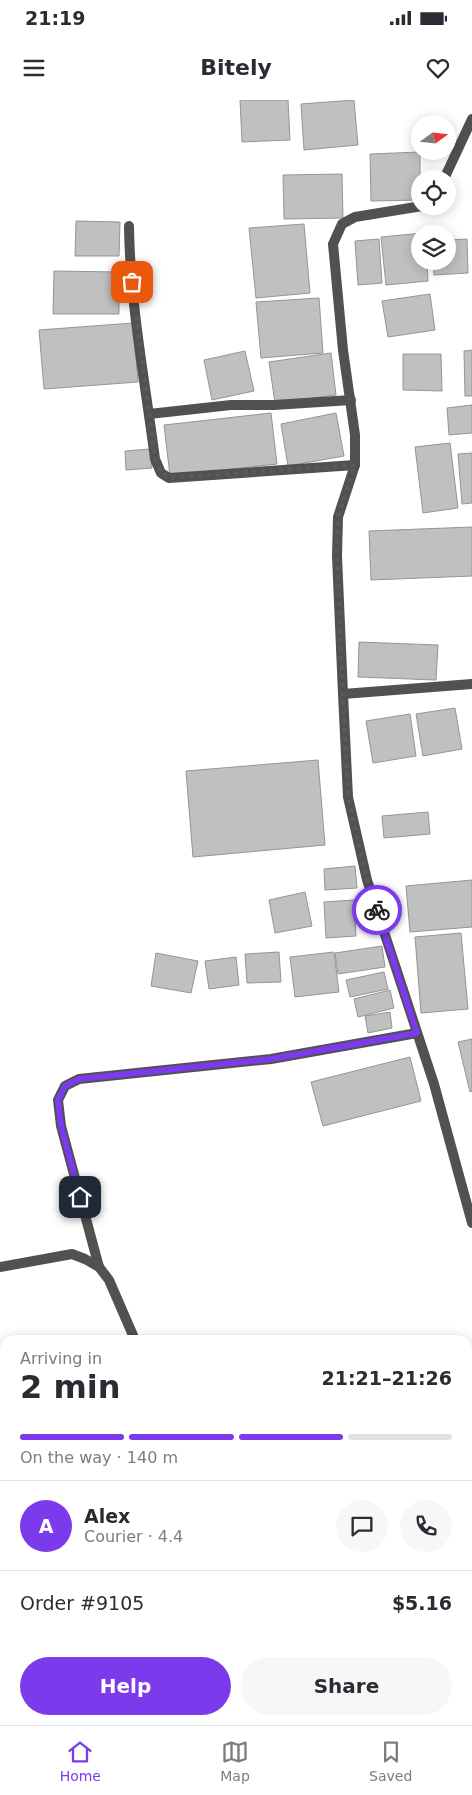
<!DOCTYPE html>
<meta charset="utf-8">
<style>
:root{--surface:#fff;--page:#f7f7f7;--text:#2b2b33;--muted:#7c7c81;--line:#e1e1e2;--accent:#7c3aed}
body{margin:0;font-family:"DejaVu Sans",sans-serif;background:var(--page);color:var(--text);height:100vh;display:flex;flex-direction:column;font-size:19px;white-space:nowrap}
*{box-sizing:border-box;margin:0}
p{font-size:16px;color:var(--muted)}
.icon{flex:none;width:28px;height:28px;fill:none;stroke:currentColor;stroke-width:2;stroke-linecap:round;stroke-linejoin:round}
.map{position:relative;flex:1;overflow:hidden}
.drawer{position:absolute;left:0px;top:1235px;width:472px;height:390px;display:flex;flex-direction:column;background:var(--surface);border-radius:15px 15px 0 0;box-shadow:0 2px 12px #0003}
.drawer>*{flex:none}
.needle{width:32px;rotate:75deg}
.controls{position:absolute;left:411px;top:15px;display:grid;gap:10px}
.controls a{display:grid;place-items:center;width:45px;height:45px;border-radius:50%;background:var(--surface);box-shadow:0 2px 12px #0003;font-size:25px}
.pin{position:absolute;display:grid;place-items:center;width:42px;height:42px;color:#fff;margin:-21px;border-radius:10px;box-shadow:0 2px 8px #0006}
.courier{position:absolute;display:grid;place-items:center;width:50px;height:50px;margin:-25px;border:4px solid #7c3aed;border-radius:50%;background:#fff;color:#222;box-shadow:0 1px 6px #0007}
.head em{font-style:normal;font-weight:800}
.head div{display:flex;flex-direction:column-reverse}
.head{display:flex;align-items:center;justify-content:space-between;height:85px;padding:0 20px}
h1{font-size:32px;font-weight:800;line-height:38px}
.bar{display:grid;grid-template-columns:repeat(4,1fr);gap:8px 5px;align-content:center;height:60px;padding:0 20px}
.bar i{height:6px;border-radius:4px;background:var(--line)}
.bar .current{background:var(--accent)}
.bar p{grid-column:span 4}
.line{display:flex;align-items:center;gap:12px;padding:0 20px;border-top:1px solid var(--line)}
.line div{flex:1}
.round{display:grid;place-items:center;flex:none;width:52px;height:52px;border-radius:26px;background:var(--page)}
.primary-button{display:flex;gap:10px;margin-top:auto;padding:10px 20px}
.primary-button a{flex:1;height:58px;border-radius:30px;background:var(--accent);color:#fff;font-size:20px;font-weight:800;line-height:58px;text-align:center}
.primary-button a+a{background:var(--page);color:var(--text)}
.status{display:flex;justify-content:space-between;align-items:center;height:35px;padding:0 25px;background:var(--surface);direction:ltr}
.status svg{height:14px;fill:currentColor}
header{display:flex;justify-content:space-between;align-items:center;height:65px;padding:0 20px;background:var(--surface);font-size:22px;font-weight:800}
.dock{display:flex;justify-content:space-around;align-items:center;height:70px;border-top:1px solid var(--line);background:var(--surface);font-size:14px;color:var(--muted)}
.dock a{display:grid;justify-items:center;gap:2px}
.dock .current{color:var(--accent)}
.map>svg:first-child{display:block}
.building{fill:#c0c0c0;stroke:#959595}
.lines{fill:none;stroke-linecap:round;stroke-linejoin:round}
.street{stroke:#515151;stroke-width:10}
.done{stroke:#595959;stroke-width:5;stroke-dasharray:0 9}
.route{stroke:#7c3aed;stroke-width:6}
</style>
<div class="status"><b>21:19</b><svg viewBox="0 0 49 12"><path d="M0 12V9h3v3zM5 12V6h3v6zM10 12V3h3v9zM15 12V0h3v12zM26 1h20v11H26zM47 4h2v5h-2z"/></svg></div>
<header><svg class="icon" aria-label="menu" viewBox="0 0 24 24"><path d="M4 6h16M4 12h16M4 18h16"/></svg>Bitely<svg class="icon" aria-label="heart" viewBox="0 0 24 24"><path d="M12 20l-8-8c-3-5 5-10 8-4 3-6 11-1 8 4z"/></svg></header>
<div class="map">
<svg width="472" height="1625" viewBox="0 0 472 1625">
<rect width="100%" height="100%" fill="#fff"/>
<g class="building">
<path d="M240,0H288L290,40L242,42Z"/>
<path d="M354,0L358,45L304,50L301,4Z"/>
<path d="M420,52V100L371,101L370,54Z"/>
<path d="M342,74L343,118L284,119L283,75Z"/>
<path d="M76,121L120,122L119,156H75Z"/>
<path d="M304,124L310,193L256,198L249,128Z"/>
<path d="M424,133L420,134V161H427L428,181L386,185L381,137Z"/>
<path d="M379,139L382,183L358,185L355,141Z"/>
<path d="M467,139L468,173L434,175L433,161H448V140Z"/>
<path d="M54,171L119,172V214H53Z"/>
<path d="M430,194L435,230L388,237L382,201Z"/>
<path d="M319,198L323,253L261,258L256,202Z"/>
<path d="M133,223L138,282L44,289L39,230Z"/>
<path d="M472,250V296H465L464,251Z"/>
<path d="M245,251L254,291L212,300L204,260Z"/>
<path d="M331,253L336,295L275,303L269,262Z"/>
<path d="M403,254H441L442,291L403,290Z"/>
<path d="M472,305V333L449,335L447,308Z"/>
<path d="M271,313L277,364L170,376L164,325Z"/>
<path d="M336,313L344,356L288,366L281,324Z"/>
<path d="M450,343L458,408L423,413L415,347Z"/>
<path d="M150,349L152,368L126,370L125,351Z"/>
<path d="M472,353V403L462,404L458,354Z"/>
<path d="M472,427V476L371,480L369,431Z"/>
<path d="M359,542L438,545L436,580L358,577Z"/>
<path d="M455,608L462,649L423,656L416,614Z"/>
<path d="M410,614L416,656L373,663L366,621Z"/>
<path d="M318,660L325,745L193,757L186,671Z"/>
<path d="M428,712L430,734L384,738L382,716Z"/>
<path d="M355,766L357,788L325,790L324,769Z"/>
<path d="M472,780V827L410,832L406,786Z"/>
<path d="M305,792L312,826L275,833L269,800Z"/>
<path d="M354,800L356,836L326,838L324,802Z"/>
<path d="M461,833L468,909L421,913L415,837Z"/>
<path d="M382,846L385,867L338,874L335,853Z"/>
<path d="M279,852L281,882L247,883L245,854Z"/>
<path d="M334,852L339,892L295,897L290,857Z"/>
<path d="M156,853L198,861L191,893L151,886Z"/>
<path d="M236,857L239,885L209,889L205,861Z"/>
<path d="M384,872L388,889L350,897L346,880Z"/>
<path d="M390,890L394,908L358,917L354,899Z"/>
<path d="M390,912L392,928L368,933L365,916Z"/>
<path d="M472,939V991L470,992L458,942Z"/>
<path d="M410,957L421,1001L323,1026L311,982Z"/>
</g>
<g class="lines">
<g class="street">
<path d="M444,79L472,19"/>
<path d="M422,106L355,117L342,124L333,144L343,250L355,335V365L338,417L337,456L343,594L348,697L367,780L434,984L472,1123"/>
<path d="M129,126C130,204 145,281 155,359L161,373L169,378L355,365"/>
<path d="M149,314L231,305H274L351,300"/>
<path d="M343,594L472,584"/>
<path d="M0,1167L72,1154L85,1159L99,1167L109,1180L135,1240"/>
<path d="M99,1167L61,1026L58,1000L65,986L79,979L271,959L417,933"/>
<path d="M295,1620L297,1625"/>
</g>
</g>
<g class="lines">
<path class="done" d="M132,182L155,358L162,373L169,378L355,365L338,417L337,456L343,594L348,697L367,780L377,810"/>
<path class="route" d="M80,1097L61,1026L58,1000L65,986L79,979L271,959L417,933L377,810"/>
</g>
</svg>
<div class="controls">
<a><svg class="needle" viewBox="-14 -14 28 28"><path d="M0-13l5 13h-10z" fill="#e53935"/><path d="M0 13l5-13h-10z" fill="#7c7c81"/></svg></a>
<a><svg class="icon" aria-label="locate" viewBox="0 0 24 24"><circle cx="12" cy="12" r="6"/><path d="M12 2v4M12 18v4M2 12h4M18 12h4"/></svg></a>
<a><svg class="icon" aria-label="layers" viewBox="0 0 24 24"><path d="M12 4l9 5-9 5-9-5zM3 14l9 5 9-5"/></svg></a>
</div>
<div class="pin" style="left:132px;top:182px;background:#ea580c"><svg class="icon" aria-label="bag" viewBox="0 0 24 24"><path d="M5 8h14l-1 12H6zM9 8a3 3 0 0 1 6 0"/></svg></div>
<div class="pin" style="left:80px;top:1097px;background:#1f2937"><svg class="icon" aria-label="home" viewBox="0 0 24 24"><path d="M3 11l9-7 9 7M6 9v11h12V9"/></svg></div>
<div class="courier" style="left:377px;top:810px"><svg class="icon" aria-label="bike" viewBox="0 0 24 24"><circle cx="6" cy="16" r="4"/><circle cx="18" cy="16" r="4"/><path d="M6 16l4-8h5l3 8M10 8l3 8H6M13 5h3"/></svg></div>
<section class="drawer">
<div class="head"><div><h1>2 min</h1><p>Arriving in</p></div><em>21:21–21:26</em></div>
<div class="bar"><i class="current"></i><i class="current"></i><i class="current"></i><i></i><p>On the way · 140 m</p></div>
<div class="line" style="height:90px"><b class="round" style="background:var(--accent);color:#fff">A</b><div><b>Alex</b><p>Courier · 4.4</p></div><a class="round"><svg class="icon" aria-label="chat" viewBox="0 0 24 24"><path d="M4 5h16v11H9l-5 4z"/></svg></a><a class="round"><svg class="icon" aria-label="phone" viewBox="0 0 24 24"><path d="M5 4h4l2 5-3 2q2 4 5 5l2-3 5 2v4C11 20 4 13 5 4z"/></svg></a></div>
<div class="line" style="height:65px"><div>Order #9105</div><b>$5.16</b></div>
<div class="primary-button"><a>Help</a><a>Share</a></div>
</section>
</div>
<nav class="dock">
<a class="current"><svg class="icon" aria-label="home" viewBox="0 0 24 24"><path d="M3 11l9-7 9 7M6 9v11h12V9"/></svg>Home</a>
<a><svg class="icon" aria-label="map" viewBox="0 0 24 24"><path d="M3 6l6-2 6 2 6-2v14l-6 2-6-2-6 2zM9 4v14M15 6v14"/></svg>Map</a>
<a><svg class="icon" aria-label="saved" viewBox="0 0 24 24"><path d="M7 4h10v16l-5-4-5 4z"/></svg>Saved</a>
</nav>
